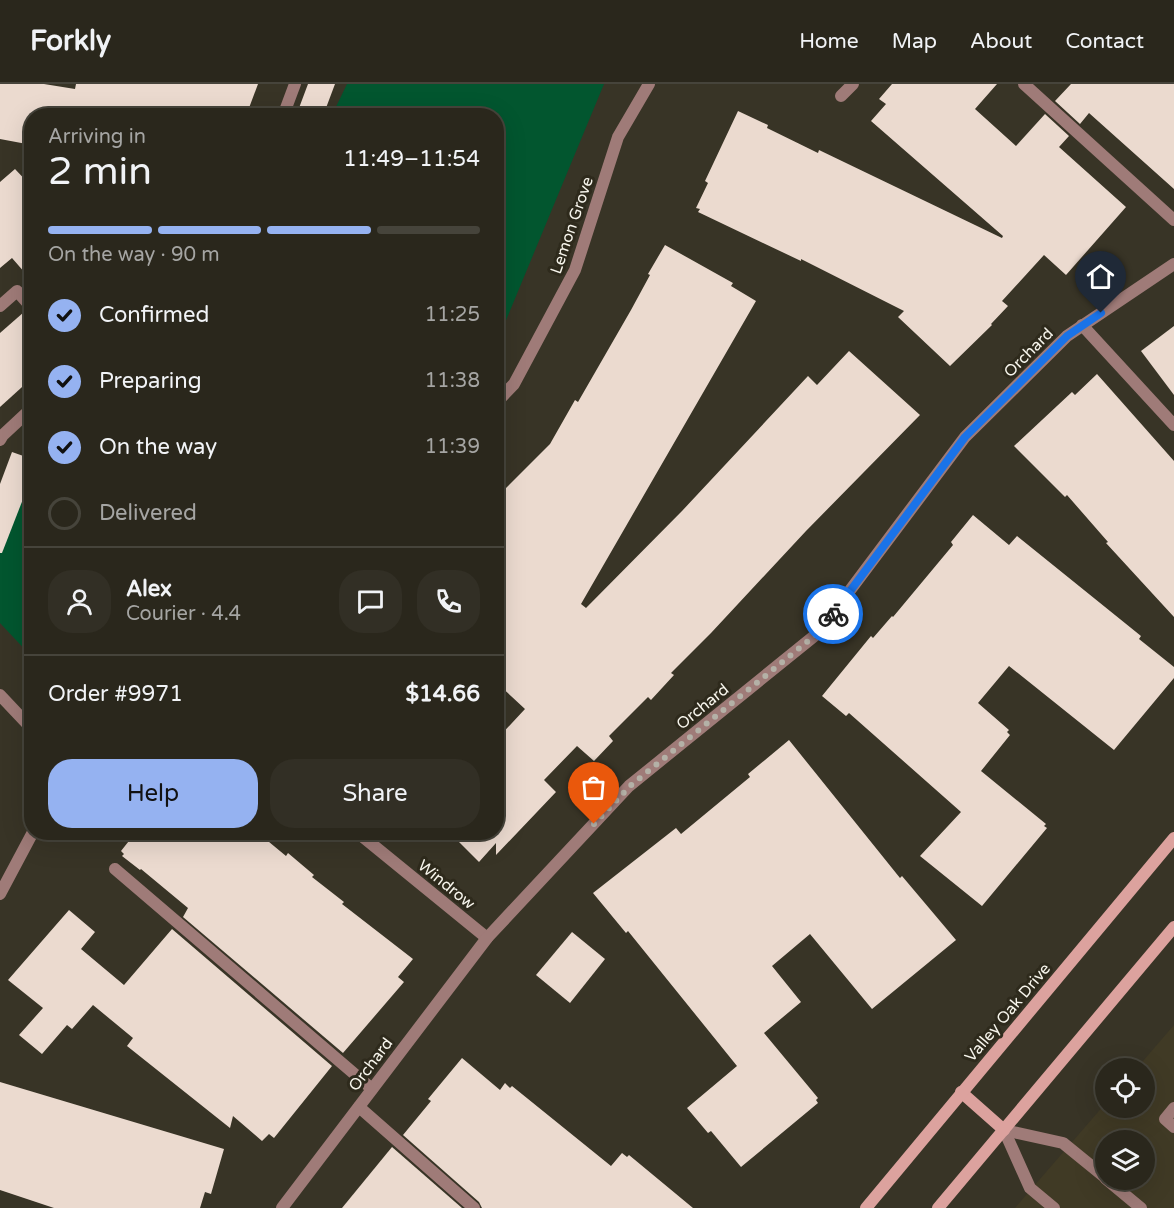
<!DOCTYPE html>
<meta charset="utf-8">
<style>
:root{--surface:#2a271c;--page:#322f25;--text:#f1f3f6;--muted:#a5a5a3;--line:#46443b;--accent:#95b2f1}
body{margin:0;font-family:"Varela Round",sans-serif;background:var(--page);color:var(--text);height:100vh;display:flex;flex-direction:column;font-size:22px;white-space:nowrap}
*{box-sizing:border-box;margin:0}
p{font-size:20px;color:var(--muted)}
.icon{flex:none;width:33px;height:33px;fill:none;stroke:currentColor;stroke-width:2;stroke-linecap:round;stroke-linejoin:round}
.map{position:relative;flex:1;overflow:hidden}
.side{position:absolute;left:24px;top:24px;width:480px;height:732px;display:flex;flex-direction:column;background:var(--surface);border-radius:24px;box-shadow:0 6px 24px #0002,0 0 0 2px var(--line)}
.side>*{flex:none}
.fabs{position:absolute;left:1095px;top:974px;display:grid;gap:12px}
.fabs a{display:grid;place-items:center;width:60px;height:60px;border-radius:50%;background:var(--surface);box-shadow:0 6px 24px #0002,0 0 0 2px var(--line);font-size:30px}
.pin{position:absolute;display:grid;place-items:center;width:51px;height:51px;color:#fff;margin:-62px -26px;border-radius:50% 50% 50% 0;rotate:-45deg;box-shadow:0 0 6px #0007}
.pin .icon{rotate:45deg}
.courier{position:absolute;display:grid;place-items:center;width:60px;height:60px;margin:-30px;border:4px solid #1a73e8;border-radius:50%;background:#fff;color:#222;box-shadow:0 2px 8px #0007}
.summary em{font-style:normal;font-weight:600}
.summary div{display:flex;flex-direction:column-reverse}
.summary{display:flex;align-items:center;justify-content:space-between;height:102px;padding:0 24px}
h1{font-size:39px;font-weight:600;line-height:45px}
.bar{display:grid;grid-template-columns:repeat(4,1fr);gap:9px 6px;align-content:center;height:72px;padding:0 24px}
.bar i{height:8px;border-radius:4px;background:var(--line)}
.bar .active{background:var(--accent)}
.bar p{grid-column:span 4}
.line{display:flex;align-items:center;gap:15px;padding:0 24px;border-top:2px solid var(--line)}
.line div{flex:1}
.round{display:grid;place-items:center;flex:none;width:63px;height:63px;border-radius:24px;background:var(--page)}
ol{padding:0 24px;list-style:none}
li{display:flex;align-items:center;gap:18px;height:66px}
li p{margin-inline-start:auto}
li .icon{padding:6px;border-radius:50%;background:var(--accent);color:#111;stroke-width:4}
li:last-child{color:var(--muted)}
li i{width:33px;height:33px;border:3px solid var(--line);border-radius:50%}
.cta{display:flex;gap:12px;margin-top:auto;padding:12px 24px}
.cta a{flex:1;height:69px;border-radius:24px;background:var(--accent);color:#111;font-size:24px;font-weight:600;line-height:69px;text-align:center}
.cta a+a{background:var(--page);color:var(--text)}
header{display:flex;align-items:center;gap:36px;box-sizing:border-box;height:84px;padding:0 30px;background:var(--surface);border-bottom:2px solid var(--line)}
header strong{font-size:28px}
nav{display:flex;gap:33px;margin-inline-start:auto;font-size:21px}
.map>svg:first-child{display:block}
.built{fill:#403a25;fill-rule:evenodd}
.green{fill:#02562f}
.building{fill:#ebdacf}
.lines{fill:none;stroke-linecap:round;stroke-linejoin:round}
.lane{stroke:#9f7b78;stroke-width:12}
.street{stroke:#9f7b78;stroke-width:12}
.secondary{stroke:#dca29e;stroke-width:12}
.done{stroke:#b4b1a7;stroke-width:6;stroke-dasharray:0 10.8}
.route{stroke:#1a73e8;stroke-width:8}
.labels{text-anchor:middle;stroke-width:6;stroke-linejoin:round;paint-order:stroke}
.street-label{font-size:16px;fill:#f7f5ec;stroke:#2e2a1c}
</style>
<header>
<strong>Forkly</strong>
<nav><a>Home</a><a>Map</a><a>About</a><a>Contact</a></nav>
</header>
<div class="map">
<svg width="1174" height="1124" viewBox="0 0 1174 1124">
<rect width="100%" height="100%" fill="#383426"/>
<path class="built" d="M1174,941V1124H1015L1105,1020L1106,1023H1144V984H1137ZM1106,1056H1144V1095H1106Z"/>
<g class="green">
<path d="M347,0H604L497,258L496,32L332,31Z"/>
<path d="M31,394V572L0,539V454Z"/>
</g>
<g class="building">
<path d="M0,0H44L75,5L76,0H258L246,32H32V61L0,55Z"/>
<path d="M308,0H335L323,32H296Z"/>
<path d="M892,0H997L975,25L1016,62L1045,30L1069,52L1059,63L1126,123L1066,191L1044,171L1002,217L1008,222L991,240L992,241L950,282L898,233L904,227L801,175V177L698,128L700,125L696,124L708,99L705,97L738,27L768,41L767,44L818,69L819,66L1002,154L1003,152L871,37L886,20L879,15Z"/>
<path d="M1071,0H1174V105L1089,29L1080,40L1055,17Z"/>
<path d="M15,85L32,103V197L12,174L0,184V98Z"/>
<path d="M665,161L733,199L731,202L756,217L581,520L586,524L682,427L808,292L817,301L849,267L920,331L806,447L711,549L671,589L674,591L651,616L648,613L609,652L613,657L594,677L577,662L544,696L556,708L496,771V759L479,778L449,748H496V656L525,625L496,598V414L550,360L575,316L578,318L631,226L650,191L648,190Z"/>
<path d="M24,228L32,232V294L0,323V249Z"/>
<path d="M1174,242V311L1141,267Z"/>
<path d="M1097,290L1174,377V533L1106,459L1108,458L1067,411L1065,413L1014,362L1072,308L1075,311Z"/>
<path d="M12,368L32,375V392L2,469H0V400Z"/>
<path d="M973,431L1009,461L1017,452L1141,552L1139,555L1174,583V594L1114,666L1009,582L978,619L1009,646L1007,648L1010,651L981,687L1046,740L1044,742L1047,744L982,822L920,772L961,728L849,629L846,632L822,612L871,552L873,554L892,532L893,533L953,461L951,458Z"/>
<path d="M789,656L900,794L902,792L956,856L872,925L810,850L772,882L801,918L764,949L818,1014L816,1016L818,1019L741,1083L711,1047L708,1049L687,1024L737,982L628,847L626,849L593,809L676,744L681,750L750,693L748,690Z"/>
<path d="M136,748H257L286,772L288,769L314,791L312,793L344,818L342,820L413,875L398,893L404,898L343,969L183,833L188,824L141,785L140,786L122,772L124,770L121,767Z"/>
<path d="M69,826L95,848L81,865L124,901L172,845L332,982L274,1054L269,1050L262,1057L233,1032L230,1044L127,962L133,954L93,921L72,945L67,941L42,970L19,951L43,924L8,896Z"/>
<path d="M572,848L605,875L570,919L536,891Z"/>
<path d="M462,974L500,1006L505,999L510,1004L512,1002L611,1082L622,1069L627,1073L629,1071L693,1124H482L479,1118L403,1051L431,1017L428,1015Z"/>
<path d="M0,998L224,1065L211,1110L205,1108L200,1124H54L0,1106Z"/>
<path d="M392,1063L462,1124H342Z"/>
</g>
<g class="lines">
<g class="lane">
<path d="M1024,0L1174,136"/>
<path d="M841,12L853,0"/>
<path d="M283,32L295,0"/>
<path d="M0,222L17,207L32,224"/>
<path d="M1082,241L1174,341"/>
<path d="M0,356L3,351L32,324"/>
<path d="M0,611L32,645"/>
<path d="M115,785L372,1005"/>
<path d="M359,1023L474,1124"/>
<path d="M1174,1024L1165,1035L1174,1043"/>
<path d="M1004,1046L1063,1059L1106,1094"/>
<path d="M1004,1046L1030,1104L1054,1124"/>
<path d="M1106,1095L1141,1124"/>
</g>
<g class="street">
<path d="M496,319L514,300L575,186L618,53L649,0"/>
<path d="M357,748L487,854"/>
<path d="M0,810L33,748"/>
<path d="M282,1124L487,854L629,702L818,549L965,353L1067,252L1174,180"/>
</g>
<g class="secondary">
<path d="M961,1008L1004,1046"/>
<path d="M866,1124L1174,754"/>
<path d="M938,1124L1174,843"/>
</g>
</g>
<g class="lines">
<path class="done" d="M594,740L630,702L818,549L833,530"/>
<path class="route" d="M833,530L965,353L1067,252L1101,229"/>
</g>
<g class="labels">
<g class="street-label">
<text transform="translate(571 141) rotate(-71)" y="6">Lemon Grove</text>
<text transform="translate(1028 268) rotate(-45)" y="6">Orchard</text>
<text transform="translate(702 622) rotate(-39)" y="6">Orchard</text>
<text transform="translate(447 800) rotate(39)" y="6">Windrow</text>
<text transform="translate(1007 928) rotate(-50)" y="6">Valley Oak Drive</text>
<text transform="translate(370 980) rotate(-53)" y="6">Orchard</text>
</g>
</g>
</svg>
<div class="fabs">
<a><svg class="icon" aria-label="locate" viewBox="0 0 24 24"><circle cx="12" cy="12" r="6"/><path d="M12 2v4M12 18v4M2 12h4M18 12h4"/></svg></a>
<a><svg class="icon" aria-label="layers" viewBox="0 0 24 24"><path d="M12 4l9 5-9 5-9-5zM3 14l9 5 9-5"/></svg></a>
</div>
<div class="pin" style="left:594px;top:740px;background:#ea580c"><svg class="icon" aria-label="bag" viewBox="0 0 24 24"><path d="M5 8h14l-1 12H6zM9 8a3 3 0 0 1 6 0"/></svg></div>
<div class="pin" style="left:1101px;top:229px;background:#1f2937"><svg class="icon" aria-label="home" viewBox="0 0 24 24"><path d="M3 11l9-7 9 7M6 9v11h12V9"/></svg></div>
<div class="courier" style="left:833px;top:530px"><svg class="icon" aria-label="bike" viewBox="0 0 24 24"><circle cx="6" cy="16" r="4"/><circle cx="18" cy="16" r="4"/><path d="M6 16l4-8h5l3 8M10 8l3 8H6M13 5h3"/></svg></div>
<section class="side">
<div class="summary"><div><h1>2 min</h1><p>Arriving in</p></div><em>11:49–11:54</em></div>
<div class="bar"><i class="active"></i><i class="active"></i><i class="active"></i><i></i><p>On the way · 90 m</p></div>
<ol>
<li><svg class="icon" aria-label="check" viewBox="0 0 24 24"><path d="M5 12l5 5 9-10"/></svg>Confirmed<p>11:25</p></li>
<li><svg class="icon" aria-label="check" viewBox="0 0 24 24"><path d="M5 12l5 5 9-10"/></svg>Preparing<p>11:38</p></li>
<li><svg class="icon" aria-label="check" viewBox="0 0 24 24"><path d="M5 12l5 5 9-10"/></svg>On the way<p>11:39</p></li>
<li><i></i>Delivered</li>
</ol>
<div class="line" style="height:108px"><a class="round"><svg class="icon" aria-label="person" viewBox="0 0 24 24"><circle cx="12" cy="8" r="4"/><path d="M4 21q1-7 8-7t8 7"/></svg></a><div><b>Alex</b><p>Courier · 4.4</p></div><a class="round"><svg class="icon" aria-label="chat" viewBox="0 0 24 24"><path d="M4 5h16v11H9l-5 4z"/></svg></a><a class="round"><svg class="icon" aria-label="phone" viewBox="0 0 24 24"><path d="M5 4h4l2 5-3 2q2 4 5 5l2-3 5 2v4C11 20 4 13 5 4z"/></svg></a></div>
<div class="line" style="height:78px"><div>Order #9971</div><b>$14.66</b></div>
<div class="cta"><a>Help</a><a>Share</a></div>
</section>
</div>
